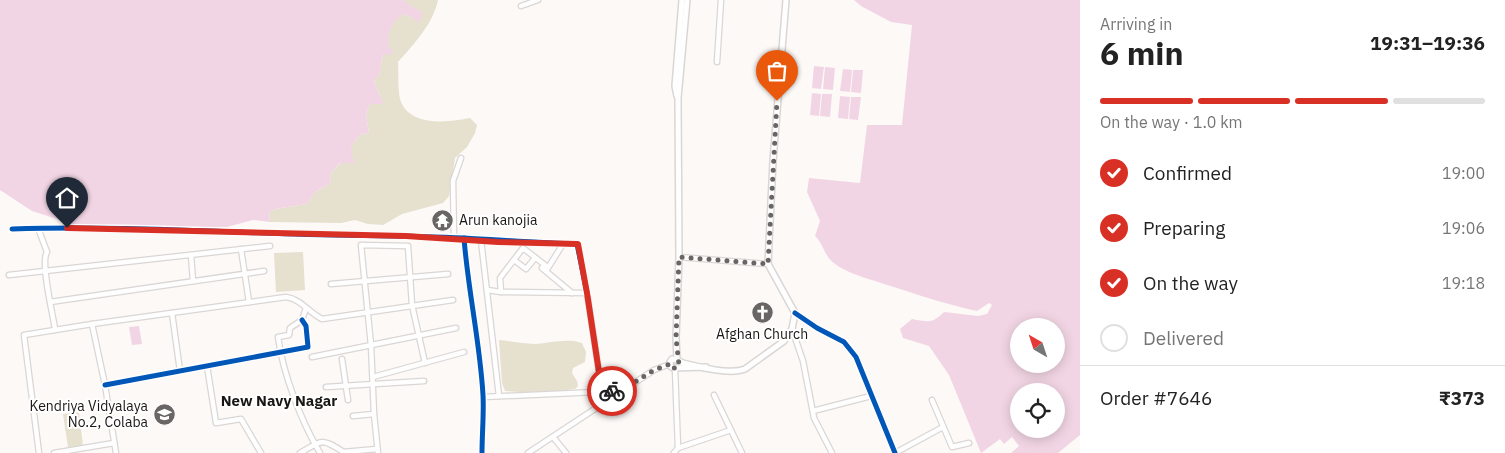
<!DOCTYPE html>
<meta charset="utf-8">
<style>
:root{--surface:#fff;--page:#f6f6f6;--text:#222;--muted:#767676;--line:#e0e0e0;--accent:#d93025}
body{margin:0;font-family:"IBM Plex Sans",sans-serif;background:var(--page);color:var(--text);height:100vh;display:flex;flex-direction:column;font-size:19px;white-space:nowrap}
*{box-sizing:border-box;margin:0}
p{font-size:16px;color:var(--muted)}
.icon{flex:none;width:28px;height:28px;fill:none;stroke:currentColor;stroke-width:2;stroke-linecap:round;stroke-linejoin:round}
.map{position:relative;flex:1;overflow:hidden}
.panel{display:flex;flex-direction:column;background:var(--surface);width:425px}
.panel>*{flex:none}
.needle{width:32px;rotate:321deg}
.controls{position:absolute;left:1010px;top:318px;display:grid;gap:10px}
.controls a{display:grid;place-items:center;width:55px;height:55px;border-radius:50%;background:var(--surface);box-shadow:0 2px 12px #0003;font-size:25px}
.pin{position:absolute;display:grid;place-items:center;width:42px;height:42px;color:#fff;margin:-51px -21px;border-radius:50% 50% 50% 0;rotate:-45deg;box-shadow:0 0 5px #0007}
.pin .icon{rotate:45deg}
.courier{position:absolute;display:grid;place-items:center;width:50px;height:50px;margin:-25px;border:4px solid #d93025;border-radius:50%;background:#fff;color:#222;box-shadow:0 1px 6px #0007}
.head em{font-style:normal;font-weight:800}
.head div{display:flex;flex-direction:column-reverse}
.head{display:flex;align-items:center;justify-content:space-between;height:85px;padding:0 20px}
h1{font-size:32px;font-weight:800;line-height:38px}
.bar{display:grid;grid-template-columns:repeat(4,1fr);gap:8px 5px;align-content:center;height:60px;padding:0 20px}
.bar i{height:6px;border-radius:4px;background:var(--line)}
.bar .on{background:var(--accent)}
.bar p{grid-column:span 4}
.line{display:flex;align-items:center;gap:12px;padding:0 20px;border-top:1px solid var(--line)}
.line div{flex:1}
ol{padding:0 20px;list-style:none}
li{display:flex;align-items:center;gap:15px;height:55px}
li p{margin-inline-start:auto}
li .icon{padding:5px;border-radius:50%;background:var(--accent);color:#fff;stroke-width:4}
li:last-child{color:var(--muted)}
li i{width:28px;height:28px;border:2px solid var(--line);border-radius:50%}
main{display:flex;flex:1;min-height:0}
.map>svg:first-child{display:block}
.green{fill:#e6e0cf}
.water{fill:#f2d5e4;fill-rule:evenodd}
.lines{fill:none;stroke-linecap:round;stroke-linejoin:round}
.minor-casing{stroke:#dad6d5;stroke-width:7}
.major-casing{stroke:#dad6d5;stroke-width:8}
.minor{stroke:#fffefe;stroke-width:4.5}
.major{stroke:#fffefe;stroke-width:5}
.cycleway-casing{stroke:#fff;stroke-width:8}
.cycleway{stroke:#0057b8;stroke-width:5}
.done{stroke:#696564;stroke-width:5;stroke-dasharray:0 9}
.route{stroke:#d93025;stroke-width:6}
.labels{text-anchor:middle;stroke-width:4;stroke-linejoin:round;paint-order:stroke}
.poi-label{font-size:14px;fill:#1a1615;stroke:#fff;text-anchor:start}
.neighbourhood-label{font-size:15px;font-weight:bold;fill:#1a1615;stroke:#fff}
</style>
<main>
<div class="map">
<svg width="1080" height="453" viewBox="0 0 1080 453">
<rect width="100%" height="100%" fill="#fdf9f7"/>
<g class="green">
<path d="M404,0H438C433,24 414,44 398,62C399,73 397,95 402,104C414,127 450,122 470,118L477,125L475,133L467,147L455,158L449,196L443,203L402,214L383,225L368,224L355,220L341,223L270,222L269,212L275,209L307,204L315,192L331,183L330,174L350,153L352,145L361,134L369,133L366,115L370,104H382C382,94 375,89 374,79L379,75L383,54L387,45L390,29L395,19L404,14L412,17Z"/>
<path d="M303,252L305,290L276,292L274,253Z"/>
<path d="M499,340C510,341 523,344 535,344C550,343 568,338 582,343L586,352L585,362L573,368L572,373L577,381L578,386L575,389L534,393L505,391L502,383Z"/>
<path d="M79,412L83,446L68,447L63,414Z"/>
</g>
<g class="water">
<path d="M0,0H404C408,7 418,7 423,14L418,23L412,17L404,14C390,23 390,29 388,45L394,52L389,55L383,54L379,76L374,79C375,89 382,95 383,104H370L366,115L369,133L361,134C351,146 348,148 355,163H340L330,174L331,183L315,192L307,204L275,209L269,212L270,222L253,220L227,227L79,226L32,211L0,190Z"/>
<path d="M854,0H1080V435L1058,453H1011L1019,446L1012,437L1004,444L1000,439L981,453L949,375L929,346L903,338L900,329L912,319C928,322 932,324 944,312L978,316L987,314L992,305L989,303L977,311C944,304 913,293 881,283C866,278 847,273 835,264C823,255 825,246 815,236L820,221L807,192L809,178L860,183L867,125H902L912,25L891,22L861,6ZM1019,326H1056V364H1019ZM1019,391H1056V429H1019Z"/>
<path d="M814,66L824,67L821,89L812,88Z"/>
<path d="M825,67L835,68L833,90L823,89Z"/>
<path d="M843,69L852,70L850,92L840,91Z"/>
<path d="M853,70H863L861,93L851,92Z"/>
<path d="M812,93L821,94L819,116L810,115Z"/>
<path d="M822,94H832L830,117L820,116Z"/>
<path d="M840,96L850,97L848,119L838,118Z"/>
<path d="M851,97H861L858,120L849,119Z"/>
<path d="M139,326L142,344L132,345L129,327Z"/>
</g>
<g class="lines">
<defs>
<g id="minor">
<path d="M521,6L538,0"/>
<path d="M717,62L721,0"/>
<path d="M38,228L47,252C40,262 53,315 55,329"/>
<path d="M12,229C97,226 182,230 266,233C332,236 398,235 464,238C502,240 539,243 577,244L587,293"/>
<path d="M454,238L453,181L461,158"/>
<path d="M464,238C468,291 480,342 483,395C484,414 482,434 482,453"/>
<path d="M481,240L499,396"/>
<path d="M241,249L249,302"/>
<path d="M191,255L193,281"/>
<path d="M679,257L768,264"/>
<path d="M514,260L526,269L535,258"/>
<path d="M546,271L563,244"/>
<path d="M9,275L270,246"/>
<path d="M331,284L448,274"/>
<path d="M487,290L501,292L587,293L602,392"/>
<path d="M501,292L500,278L523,248L545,265L542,268L572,293"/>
<path d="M50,302L264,271"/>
<path d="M306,308L302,320L290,328L289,335L278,337C283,374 301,421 320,453"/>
<path d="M172,313L180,371"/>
<path d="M795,313L817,328L844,342L856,357L895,453"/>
<path d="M92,324L105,385L116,453"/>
<path d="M792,329L803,361L814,418L832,453"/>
<path d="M312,357L456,328"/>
<path d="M342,359L348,400"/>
<path d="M207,366L216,423L241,419L261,453"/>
<path d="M373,377L464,352"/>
<path d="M105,385L308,347L306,326L302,320"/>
<path d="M326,387L424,381"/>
<path d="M714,395L742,453"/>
<path d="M483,397L619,391"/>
<path d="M932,400L952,447L969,443"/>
<path d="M813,411L871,396"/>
<path d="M353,416L374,414"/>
<path d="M553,437L566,453"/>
<path d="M678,448L731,430"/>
<path d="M343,452L377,449"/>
<path d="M39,453L24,335L92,324L286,297C301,299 308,312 322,319L453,300"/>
<path d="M54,453L114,443"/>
<path d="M300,453C324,439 322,438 345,453"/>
<path d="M378,453L374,414L371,345L361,245L408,246L412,305L425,363"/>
<path d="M528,453L654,370L670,364"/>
<path d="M674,453L678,448L675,369"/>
<path d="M895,453L943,427"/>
</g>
<g id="major">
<path d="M677,96L675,86L682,0"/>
<path d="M677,360L676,338L679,257L678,98L687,0"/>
<path d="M706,367L673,368L670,366V362L672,359C677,359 678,361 683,363C699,367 730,375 745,369L784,341L792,329L795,313L768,264L773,161L786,0"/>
</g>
</defs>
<use href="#minor" class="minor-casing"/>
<use href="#major" class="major-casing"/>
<use href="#minor" class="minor"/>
<use href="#major" class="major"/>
<defs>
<g id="cycleway">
<path d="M12,229C97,226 182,230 266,233C332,236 398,235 464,238C502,240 539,243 577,244L587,293"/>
<path d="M464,238C468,291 480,342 483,395C484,414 482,434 482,453"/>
<path d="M795,313L817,328L844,342L856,357L895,453"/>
<path d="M105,385L308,347L306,326L302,320"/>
</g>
</defs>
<use href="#cycleway" class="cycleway-casing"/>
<use href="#cycleway" class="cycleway"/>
</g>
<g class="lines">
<path class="done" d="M612,391H621L654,370L670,364L672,368H675L679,365L676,338L679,257L768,264L777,101"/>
<path class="route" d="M67,228L406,236L498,242L578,244L587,293L602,392L612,391"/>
</g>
<defs>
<symbol id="temple-disc" viewBox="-11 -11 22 22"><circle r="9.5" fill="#696564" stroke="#fff"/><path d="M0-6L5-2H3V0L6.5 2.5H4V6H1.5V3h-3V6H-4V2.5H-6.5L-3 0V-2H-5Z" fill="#fff"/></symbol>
<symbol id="church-disc" viewBox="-11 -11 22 22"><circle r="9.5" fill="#696564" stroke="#fff"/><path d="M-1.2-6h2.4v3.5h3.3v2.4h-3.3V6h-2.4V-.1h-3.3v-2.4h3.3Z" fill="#fff"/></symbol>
<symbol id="school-disc" viewBox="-11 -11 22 22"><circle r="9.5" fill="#696564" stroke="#fff"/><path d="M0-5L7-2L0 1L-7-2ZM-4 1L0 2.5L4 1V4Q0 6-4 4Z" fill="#fff"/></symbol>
</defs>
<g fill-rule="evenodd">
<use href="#temple-disc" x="430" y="208" width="25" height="25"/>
<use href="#church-disc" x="750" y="300" width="25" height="25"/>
<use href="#school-disc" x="152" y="402" width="25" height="25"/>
</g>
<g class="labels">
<g class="poi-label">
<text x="459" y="225">Arun kanojia</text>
<text x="762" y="339" text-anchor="middle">Afghan Church</text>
<text x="148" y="411" text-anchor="end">Kendriya Vidyalaya<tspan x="148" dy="16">No.2, Colaba</tspan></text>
</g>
<g class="neighbourhood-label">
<text x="279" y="406">New Navy Nagar</text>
</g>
</g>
</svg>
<div class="controls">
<a><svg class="needle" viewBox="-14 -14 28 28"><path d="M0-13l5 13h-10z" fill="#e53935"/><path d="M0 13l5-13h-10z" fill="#767676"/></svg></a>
<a><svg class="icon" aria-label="locate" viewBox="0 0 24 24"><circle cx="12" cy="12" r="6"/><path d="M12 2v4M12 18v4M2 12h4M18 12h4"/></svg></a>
</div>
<div class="pin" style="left:777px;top:101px;background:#ea580c"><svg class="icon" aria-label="bag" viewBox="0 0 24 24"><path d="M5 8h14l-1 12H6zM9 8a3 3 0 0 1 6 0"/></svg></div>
<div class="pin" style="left:67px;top:228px;background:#1f2937"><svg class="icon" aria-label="home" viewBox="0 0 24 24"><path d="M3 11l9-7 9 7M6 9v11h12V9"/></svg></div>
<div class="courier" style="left:612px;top:391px"><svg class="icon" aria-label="bike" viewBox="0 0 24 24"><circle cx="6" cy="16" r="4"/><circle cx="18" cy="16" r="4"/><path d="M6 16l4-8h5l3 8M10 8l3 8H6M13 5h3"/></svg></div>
</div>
<section class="panel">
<div class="head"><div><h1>6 min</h1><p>Arriving in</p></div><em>19:31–19:36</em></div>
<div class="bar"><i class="on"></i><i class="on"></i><i class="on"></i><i></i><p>On the way · 1.0 km</p></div>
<ol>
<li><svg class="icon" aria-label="check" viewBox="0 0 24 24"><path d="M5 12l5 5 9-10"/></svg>Confirmed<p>19:00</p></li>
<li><svg class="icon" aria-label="check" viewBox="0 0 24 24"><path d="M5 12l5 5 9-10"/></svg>Preparing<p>19:06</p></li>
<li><svg class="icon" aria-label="check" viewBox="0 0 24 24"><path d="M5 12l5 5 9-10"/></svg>On the way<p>19:18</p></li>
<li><i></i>Delivered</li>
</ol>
<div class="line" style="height:65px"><div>Order #7646</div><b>₹373</b></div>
</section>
</main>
